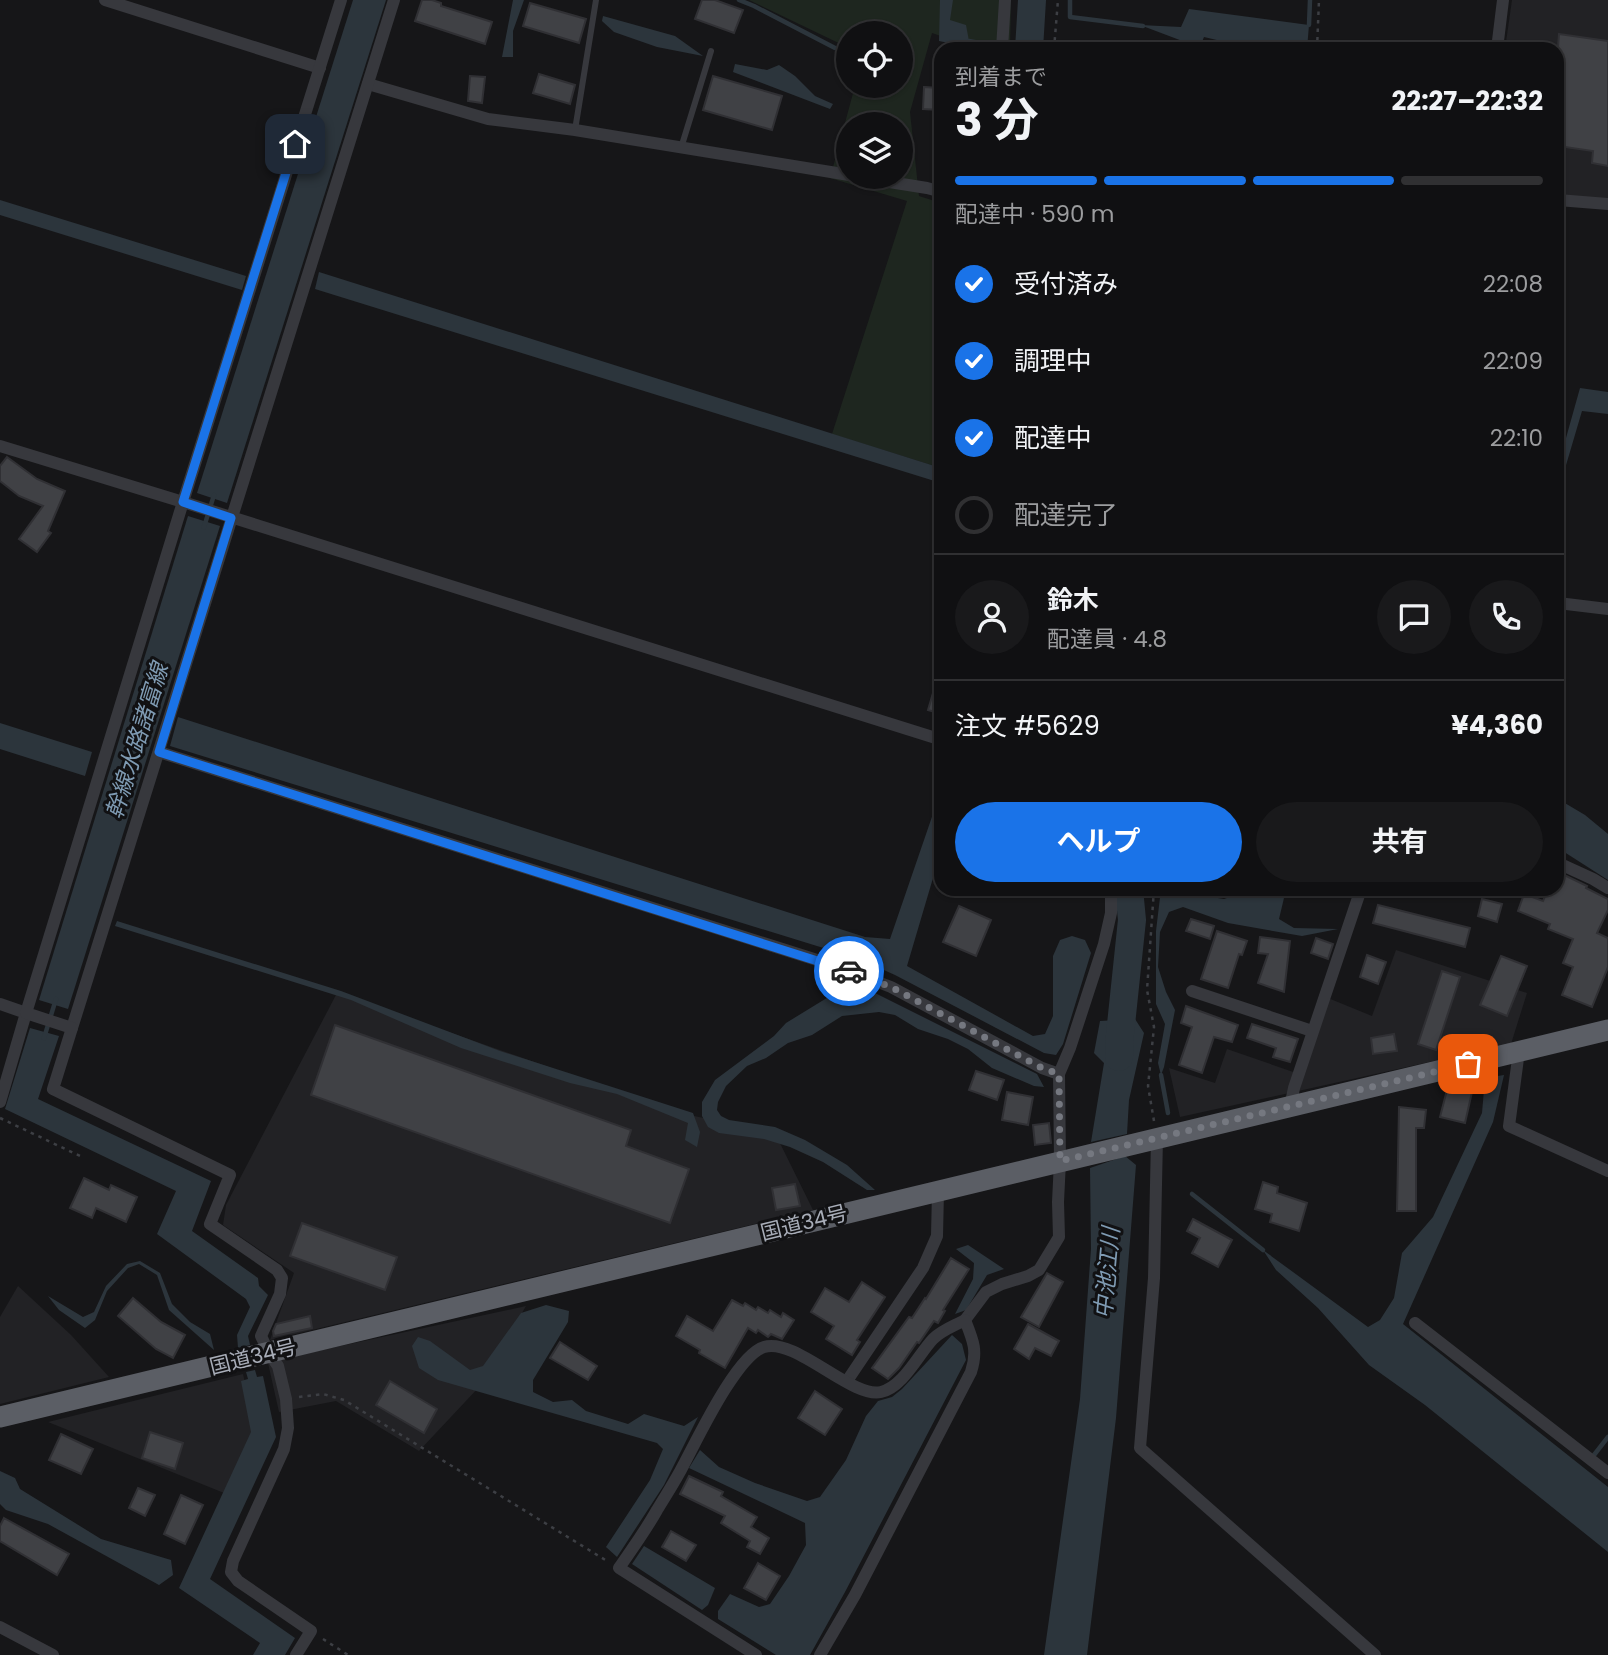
<!DOCTYPE html>
<html lang="ja">
<meta charset="utf-8">
<style>
:root{--surface:#101012;--page:#19191b;--text:#f1f3f6;--muted:#9c9d9f;--line:#303032;--accent:#1a73e8}
body{margin:0;font-family:Poppins,"Noto Sans JP",sans-serif;background:var(--page);color:var(--text);height:100vh;display:flex;flex-direction:column;font-size:26px;white-space:nowrap}
*{box-sizing:border-box;margin:0}
p{font-size:23px;color:var(--muted)}
.icon{flex:none;width:38px;height:38px;fill:none;stroke:currentColor;stroke-width:2;stroke-linecap:round;stroke-linejoin:round}
.map{position:relative;flex:1;overflow:hidden}
.panel{position:absolute;left:934px;top:42px;width:630px;height:854px;display:flex;flex-direction:column;background:var(--surface);border-radius:21px;box-shadow:0 2px 5px #0004,0 0 0 2px var(--line)}
.panel>*{flex:none}
.tools{position:absolute;left:836px;top:21px;display:grid;gap:14px}
.tools a{display:grid;place-items:center;width:77px;height:77px;border-radius:50%;background:var(--surface);box-shadow:0 2px 5px #0004,0 0 0 2px var(--line);font-size:35px}
.pin{position:absolute;display:grid;place-items:center;width:60px;height:60px;color:#fff;margin:-30px;border-radius:14px;box-shadow:0 4px 10px #0006}
.courier{position:absolute;display:grid;place-items:center;width:70px;height:70px;margin:-35px;border:5px solid #1a73e8;border-radius:50%;background:#fff;color:#222;box-shadow:0 2px 9px #0007}
.headline em{font-style:normal;font-weight:700}
.headline div{display:flex;flex-direction:column-reverse}
.headline{display:flex;align-items:center;justify-content:space-between;height:119px;padding:0 21px}
h1{font-size:46px;font-weight:700;line-height:52px}
.bar{display:grid;grid-template-columns:repeat(4,1fr);gap:10px 7px;align-content:center;height:84px;padding:0 21px}
.bar i{height:9px;border-radius:5px;background:var(--line)}
.bar .current{background:var(--accent)}
.bar p{grid-column:span 4}
.line{display:flex;align-items:center;gap:18px;padding:0 21px;border-top:2px solid var(--line)}
.line div{flex:1}
.round{display:grid;place-items:center;flex:none;width:74px;height:74px;border-radius:37px;background:var(--page)}
ol{padding:0 21px;list-style:none}
li{display:flex;align-items:center;gap:21px;height:77px}
li p{margin-inline-start:auto}
li .icon{padding:7px;border-radius:50%;background:var(--accent);color:#fff;stroke-width:4}
li:last-child{color:var(--muted)}
li i{width:38px;height:38px;border:4px solid var(--line);border-radius:50%}
.action{display:flex;gap:14px;margin-top:auto;padding:14px 21px}
.action a{flex:1;height:80px;border-radius:42px;background:var(--accent);color:#fff;font-size:28px;font-weight:700;line-height:80px;text-align:center}
.action a+a{background:var(--page);color:var(--text)}
.map>svg:first-child{display:block}
.built{fill:#222225}
.green{fill:#1e261f;fill-rule:evenodd}
.water{fill:#2c353c}
.lines{fill:none;stroke-linecap:round;stroke-linejoin:round}
.stream{stroke:#2c353c;stroke-width:4.5}
.river{stroke:#2c353c;stroke-width:28}
.building{fill:#404145;stroke:#303034;stroke-width:2}
.path{stroke:#3d3f44;stroke-width:2.5;stroke-dasharray:3.5 5;stroke-linecap:butt}
.service{stroke:#37383d;stroke-width:6}
.minor{stroke:#37383d;stroke-width:12}
.trunk{stroke:#5b5e65;stroke-width:21}
.done{stroke:#757880;stroke-width:7;stroke-dasharray:0 12.6}
.route{stroke:#1a73e8;stroke-width:9}
.labels{text-anchor:middle;stroke-width:6;stroke-linejoin:round;paint-order:stroke}
.street-label{font-size:21px;fill:#a8adb8;stroke:#111113}
.water-label{font-size:23px;font-style:italic;fill:#7f9bb3;stroke:#111113}
</style>
<div class="map">
<svg width="1608" height="1655" viewBox="0 0 1608 1655">
<rect width="100%" height="100%" fill="#161618"/>
<g class="built">
<path d="M1512,0H1608V200L1558,196V49H1505Z"/>
<path d="M1396,950L1527,993L1511,1044L1180,1117L1169,1068L1215,1083L1227,1049L1302,1075L1328,998L1372,1016Z"/>
<path d="M337,993L680,1113L775,1133L813,1210L270,1340L294,1273L223,1225L226,1205Z"/>
<path d="M18,1286L71,1335L109,1377L0,1404V1317Z"/>
<path d="M526,1306L480,1386L419,1451L336,1401L279,1412L268,1363L317,1351Z"/>
<path d="M243,1374L257,1434L229,1495L48,1422Z"/>
</g>
<path class="green" d="M749,0H1011L1010,49H979L932,33L910,112L919,196L941,203V468L832,434L907,201L830,178L855,86H901V33H849V48ZM849,124H901V177H849Z"/>
<g class="water">
<path d="M353,0H386L227,503L197,493Z"/>
<path d="M513,0H524L513,31V57H502Z"/>
<path d="M940,0H953L950,20L966,25L969,41L963,46L939,41Z"/>
<path d="M1189,9L1309,25L1307,49H1255L1204,37L1199,49H1187L1185,42L1140,25L1181,27Z"/>
<path d="M603,16L675,36L703,56L657,47L614,32L602,21Z"/>
<path d="M735,64L767,70L779,65L795,76L815,96L833,104L830,109L733,72Z"/>
<path d="M0,200L246,276L242,290L0,215Z"/>
<path d="M319,272L941,468V483L315,289Z"/>
<path d="M1580,388L1608,392V414L1582,411L1564,472L1558,471V463H1559Z"/>
<path d="M188,516L220,526L68,1009L39,1000Z"/>
<path d="M178,717L865,937L890,939L935,808L941,806V851L907,966L1033,1036L1045,1034L1053,1016V956L1060,940L1072,936L1085,940L1091,953L1063,1044L1056,1055L1044,1053L895,975L859,959L170,746Z"/>
<path d="M0,723L92,752L85,776L0,749Z"/>
<path d="M1558,799L1585,815L1608,834V880L1558,848Z"/>
<path d="M1161,889H1177L1181,892L1224,899L1252,889H1282L1284,898L1279,919L1294,928L1338,929L1302,936L1228,923L1183,907L1169,912L1160,932L1158,967L1166,992L1175,1010L1164,1067L1161,1075L1158,1063L1165,1024L1156,1004V931Z"/>
<path d="M117,921L341,991L500,1051L693,1113L700,1132L697,1147L685,1140L688,1123L617,1094L570,1083L461,1048L351,1000L115,926Z"/>
<path d="M848,985L861,986L1037,1074L1044,1087L1034,1086L992,1068L968,1049L948,1039L918,1029L895,1015L879,1012L842,1016L812,1035L788,1043L766,1058L747,1066L726,1086L718,1102L717,1110L721,1116L729,1120L775,1127L805,1140L847,1165L875,1190H867L823,1162L790,1147L764,1139L719,1133L708,1127L702,1116V1102L715,1080L774,1036L786,1023Z"/>
<path d="M1135,1019L1144,1033L1129,1100L1127,1134L1091,1142L1104,1063L1094,1053L1100,1021Z"/>
<path d="M30,1028L59,1036L38,1099L211,1181L192,1231L258,1278L259,1286L268,1295L248,1336L250,1345L238,1348L237,1335L250,1307L246,1299L157,1234L176,1191L5,1109Z"/>
<path d="M1504,1075L1493,1122L1403,1324L1608,1487V1552L1425,1405L1369,1365L1318,1308L1276,1270L1263,1250L1368,1327L1380,1320L1394,1298L1402,1253L1433,1217L1482,1113L1485,1078Z"/>
<path d="M1125,1156L1136,1165L1116,1418L1087,1655H1044L1080,1399L1091,1249L1090,1168Z"/>
<path d="M968,1245L1004,1269L987,1275L966,1310L955,1314L973,1279L974,1263L956,1249Z"/>
<path d="M140,1261L160,1273L172,1304L190,1322L210,1334L214,1350L169,1310L157,1275L139,1264L128,1268L107,1291L95,1320L85,1328L59,1310L48,1296L83,1317L94,1312L106,1286L127,1264Z"/>
<path d="M546,1305L569,1311L568,1322L533,1380V1392L553,1402L572,1400L586,1411L628,1424L644,1414L684,1426L698,1417L664,1485L617,1557L606,1547L650,1480L663,1449L657,1443L438,1380L419,1368L412,1346L418,1337L430,1341L470,1370L483,1366L521,1313Z"/>
<path d="M952,1335L962,1344L966,1360L845,1592L810,1655H776L718,1619V1611L730,1594L759,1607L770,1604L789,1576L806,1545L805,1523L689,1468L700,1450L719,1467L755,1483L807,1501L820,1497L846,1460L866,1416L878,1401L892,1397L902,1389Z"/>
<path d="M255,1370L257,1377L263,1376L276,1437L210,1579L295,1638L285,1655H253L260,1643L179,1588L251,1432L241,1381L248,1379L246,1372Z"/>
<path d="M0,1471L15,1478L20,1489L101,1539L171,1560L173,1575L159,1585L48,1524L6,1510L0,1504Z"/>
<path d="M644,1546L715,1588L708,1605L702,1610L632,1564Z"/>
</g>
<g class="lines">
<g class="stream">
<path d="M739,0L754,6L835,48"/>
<path d="M1070,0V17L1143,26"/>
<path d="M1309,25L1310,0"/>
<path d="M969,41L996,46"/>
<path d="M204,527L214,495"/>
<path d="M44,1038L56,999"/>
<path d="M1161,1075L1168,1113"/>
<path d="M1192,1194L1263,1250"/>
<path d="M1594,1455L1608,1437"/>
</g>
<g class="river">
<path d="M1029,49L1032,0"/>
<path d="M1119,1057L1120,1034L1132,920L1129,889"/>
</g>
</g>
<g class="building">
<path d="M422,0H432L441,3V6L492,22L485,44L415,21Z"/>
<path d="M702,0H715L743,10L734,33L695,19Z"/>
<path d="M530,3L586,19L579,43L523,26Z"/>
<path d="M1559,34L1608,41V166L1592,163L1593,151L1558,146V47Z"/>
<path d="M539,74L575,85L570,104L533,93Z"/>
<path d="M470,76L485,77L482,103L468,101Z"/>
<path d="M713,76L782,96L772,130L703,110Z"/>
<path d="M924,87L940,88L939,110L923,109Z"/>
<path d="M7,457L37,479L65,491L48,531L51,533L37,552L19,539L43,506L19,496L0,481V466Z"/>
<path d="M938,676H942V714L928,710Z"/>
<path d="M1558,872L1587,886L1586,888L1608,899V910L1597,933L1608,938V967L1592,1007L1562,995L1573,967L1563,963L1573,939L1548,929L1550,924L1518,911L1524,894L1543,901L1548,889H1558Z"/>
<path d="M1482,899L1502,904L1497,922L1478,916Z"/>
<path d="M1378,905L1470,928L1465,947L1373,923Z"/>
<path d="M959,906L991,920L976,956L943,942Z"/>
<path d="M1191,919L1214,926L1210,939L1186,931Z"/>
<path d="M1217,931L1247,941L1242,955L1239,954L1228,988L1201,979Z"/>
<path d="M1260,937L1290,941L1284,992L1258,983L1268,954L1258,953Z"/>
<path d="M1316,938L1333,944L1328,959L1311,953Z"/>
<path d="M1367,955L1386,962L1378,984L1360,977Z"/>
<path d="M1501,956L1527,966L1507,1016L1480,1005Z"/>
<path d="M1442,971L1460,977L1436,1050L1418,1044Z"/>
<path d="M1186,1006L1238,1025L1232,1042L1214,1037L1202,1073L1179,1065L1192,1027L1181,1023Z"/>
<path d="M1252,1024L1298,1039L1290,1062L1273,1057L1276,1048L1247,1038Z"/>
<path d="M335,1025L631,1130L626,1146L689,1169L670,1223L311,1095Z"/>
<path d="M1394,1034L1397,1051L1373,1054L1371,1038Z"/>
<path d="M976,1071L1004,1080L997,1100L969,1090Z"/>
<path d="M1448,1086L1472,1092L1465,1123L1440,1117Z"/>
<path d="M1007,1092L1033,1097L1028,1125L1002,1120Z"/>
<path d="M1399,1107L1426,1110L1424,1128H1416V1211H1397Z"/>
<path d="M1049,1123L1051,1143L1035,1145L1033,1125Z"/>
<path d="M84,1178L109,1190L111,1185L137,1197L126,1222L96,1208L92,1218L70,1208Z"/>
<path d="M1263,1182L1278,1187L1277,1193L1307,1203L1299,1231L1270,1222L1272,1214L1255,1209Z"/>
<path d="M795,1184L800,1206L776,1210L772,1188Z"/>
<path d="M1193,1219L1232,1240L1218,1267L1192,1253L1200,1238L1187,1231Z"/>
<path d="M302,1223L397,1257L385,1290L290,1256Z"/>
<path d="M951,1258L969,1269L943,1310L945,1311L938,1323L934,1321L919,1343L917,1342L899,1368L888,1379L872,1368L909,1317L912,1318L925,1298L926,1299Z"/>
<path d="M1047,1273L1063,1282L1039,1327L1021,1317Z"/>
<path d="M862,1282L885,1297L857,1340L860,1342L852,1355L826,1339L834,1326L811,1312L825,1288L849,1302Z"/>
<path d="M133,1298L161,1322L185,1335L173,1358L156,1349L118,1316Z"/>
<path d="M732,1300L743,1306L745,1303L756,1310L758,1307L768,1313L770,1310L781,1317L783,1313L794,1320L782,1339L771,1334L768,1337L758,1330L756,1333L748,1328L725,1368L699,1353L700,1350L676,1336L687,1316L713,1331Z"/>
<path d="M310,1316L312,1328L274,1336L273,1331L276,1324Z"/>
<path d="M1028,1324L1059,1341L1051,1356L1035,1348L1029,1359L1014,1349Z"/>
<path d="M560,1342L597,1366L588,1380L550,1358Z"/>
<path d="M390,1381L437,1409L424,1433L376,1405Z"/>
<path d="M815,1391L842,1409L825,1435L798,1418Z"/>
<path d="M150,1432L183,1443L175,1469L142,1458Z"/>
<path d="M61,1434L93,1449L81,1474L49,1460Z"/>
<path d="M689,1476L723,1492L721,1496L757,1517L751,1527L769,1538L760,1554L747,1547L750,1541L721,1523L725,1516L680,1494Z"/>
<path d="M138,1488L155,1495L145,1516L129,1508Z"/>
<path d="M181,1495L203,1505L185,1544L164,1534Z"/>
<path d="M4,1518L69,1554L57,1575L0,1541V1526Z"/>
<path d="M671,1531L696,1545L686,1561L662,1547Z"/>
<path d="M758,1563L780,1576L766,1600L744,1588Z"/>
</g>
<g class="lines">
<g class="path">
<path d="M1054,49L1058,0"/>
<path d="M1317,49L1319,0"/>
<path d="M0,1118L80,1156"/>
<path d="M1154,1121L1148,1086L1154,1027L1147,990L1154,889"/>
<path d="M299,1397L323,1394L344,1400L607,1561"/>
<path d="M323,1639L348,1655"/>
</g>
<g class="service">
<path d="M575,130L596,0"/>
<path d="M681,148L711,51"/>
</g>
<g class="minor">
<path d="M105,0L320,68"/>
<path d="M1002,49L1005,0"/>
<path d="M1497,49L1503,0"/>
<path d="M368,84L488,119L575,130L849,175"/>
<path d="M858,177L927,188L942,192"/>
<path d="M1558,200L1608,204"/>
<path d="M0,446L183,502L942,740"/>
<path d="M1558,603L1608,609"/>
<path d="M159,752L836,966L891,987L1042,1068L1059,1074"/>
<path d="M1558,863L1593,879L1608,888"/>
<path d="M1192,991L1312,1031"/>
<path d="M0,1004L26,1013L0,1102"/>
<path d="M72,1028L394,0"/>
<path d="M1519,1051L1509,1126L1608,1171"/>
<path d="M1290,1107L1294,1088L1361,889"/>
<path d="M1157,1138L1154,1278L1140,1448L1375,1655"/>
<path d="M965,1320L986,1292L1002,1284L1028,1276L1039,1270L1059,1237L1058,1202L1060,1161L1059,1074L1070,1048L1104,944L1111,913V889"/>
<path d="M1415,1323L1608,1473"/>
<path d="M847,1381L923,1268L937,1236L938,1191"/>
<path d="M0,1627L53,1655"/>
<path d="M296,1655L311,1631L238,1581L231,1572L233,1561L284,1449L288,1428L286,1399L278,1366L269,1353L261,1336L280,1294L282,1278L277,1270L210,1224L230,1175L53,1089L72,1028L26,1013L183,502L341,0"/>
<path d="M756,1655L619,1568C632,1549 646,1530 657,1510C666,1495 676,1480 684,1464C698,1438 737,1355 764,1347C795,1337 852,1399 881,1392C903,1387 918,1355 933,1339C942,1330 954,1326 965,1320C973,1340 978,1351 971,1372L855,1595L820,1655"/>
</g>
<path class="trunk" d="M0,1417L1608,1030"/>
</g>
<g class="lines">
<path class="done" d="M849,971L891,987L1042,1068L1059,1074L1060,1161L1468,1064"/>
<path class="route" d="M295,144L183,502L231,518L159,752L849,971"/>
</g>
<g class="labels">
<g class="street-label">
<text transform="translate(804 1223) rotate(-14)" y="7">国道34号</text>
<text transform="translate(253 1357) rotate(-14)" y="7">国道34号</text>
</g>
<g class="water-label">
<text transform="translate(137 741) rotate(-73)" y="8">幹線水路諸富線</text>
<text transform="translate(1107 1273) rotate(-85)" y="8">中池江川</text>
</g>
</g>
</svg>
<div class="tools">
<a><svg class="icon" aria-label="locate" viewBox="0 0 24 24"><circle cx="12" cy="12" r="6"/><path d="M12 2v4M12 18v4M2 12h4M18 12h4"/></svg></a>
<a><svg class="icon" aria-label="layers" viewBox="0 0 24 24"><path d="M12 4l9 5-9 5-9-5zM3 14l9 5 9-5"/></svg></a>
</div>
<div class="pin" style="left:1468px;top:1064px;background:#ea580c"><svg class="icon" aria-label="bag" viewBox="0 0 24 24"><path d="M5 8h14l-1 12H6zM9 8a3 3 0 0 1 6 0"/></svg></div>
<div class="pin" style="left:295px;top:144px;background:#1f2937"><svg class="icon" aria-label="home" viewBox="0 0 24 24"><path d="M3 11l9-7 9 7M6 9v11h12V9"/></svg></div>
<div class="courier" style="left:849px;top:971px"><svg class="icon" aria-label="car" viewBox="0 0 24 24"><path d="M5 17H2v-5l4-1 3-4h7l3 4 3 1v5h-3M9 17h6M6 11h13"/><circle cx="7" cy="17" r="2"/><circle cx="17" cy="17" r="2"/></svg></div>
<section class="panel">
<div class="headline"><div><h1>3 分</h1><p>到着まで</p></div><em>22:27–22:32</em></div>
<div class="bar"><i class="current"></i><i class="current"></i><i class="current"></i><i></i><p>配達中 · 590 m</p></div>
<ol>
<li><svg class="icon" aria-label="check" viewBox="0 0 24 24"><path d="M5 12l5 5 9-10"/></svg>受付済み<p>22:08</p></li>
<li><svg class="icon" aria-label="check" viewBox="0 0 24 24"><path d="M5 12l5 5 9-10"/></svg>調理中<p>22:09</p></li>
<li><svg class="icon" aria-label="check" viewBox="0 0 24 24"><path d="M5 12l5 5 9-10"/></svg>配達中<p>22:10</p></li>
<li><i></i>配達完了</li>
</ol>
<div class="line" style="height:126px"><a class="round"><svg class="icon" aria-label="person" viewBox="0 0 24 24"><circle cx="12" cy="8" r="4"/><path d="M4 21q1-7 8-7t8 7"/></svg></a><div><b>鈴木</b><p>配達員 · 4.8</p></div><a class="round"><svg class="icon" aria-label="chat" viewBox="0 0 24 24"><path d="M4 5h16v11H9l-5 4z"/></svg></a><a class="round"><svg class="icon" aria-label="phone" viewBox="0 0 24 24"><path d="M5 4h4l2 5-3 2q2 4 5 5l2-3 5 2v4C11 20 4 13 5 4z"/></svg></a></div>
<div class="line" style="height:91px"><div>注文 #5629</div><b>¥4,360</b></div>
<div class="action"><a>ヘルプ</a><a>共有</a></div>
</section>
</div>
